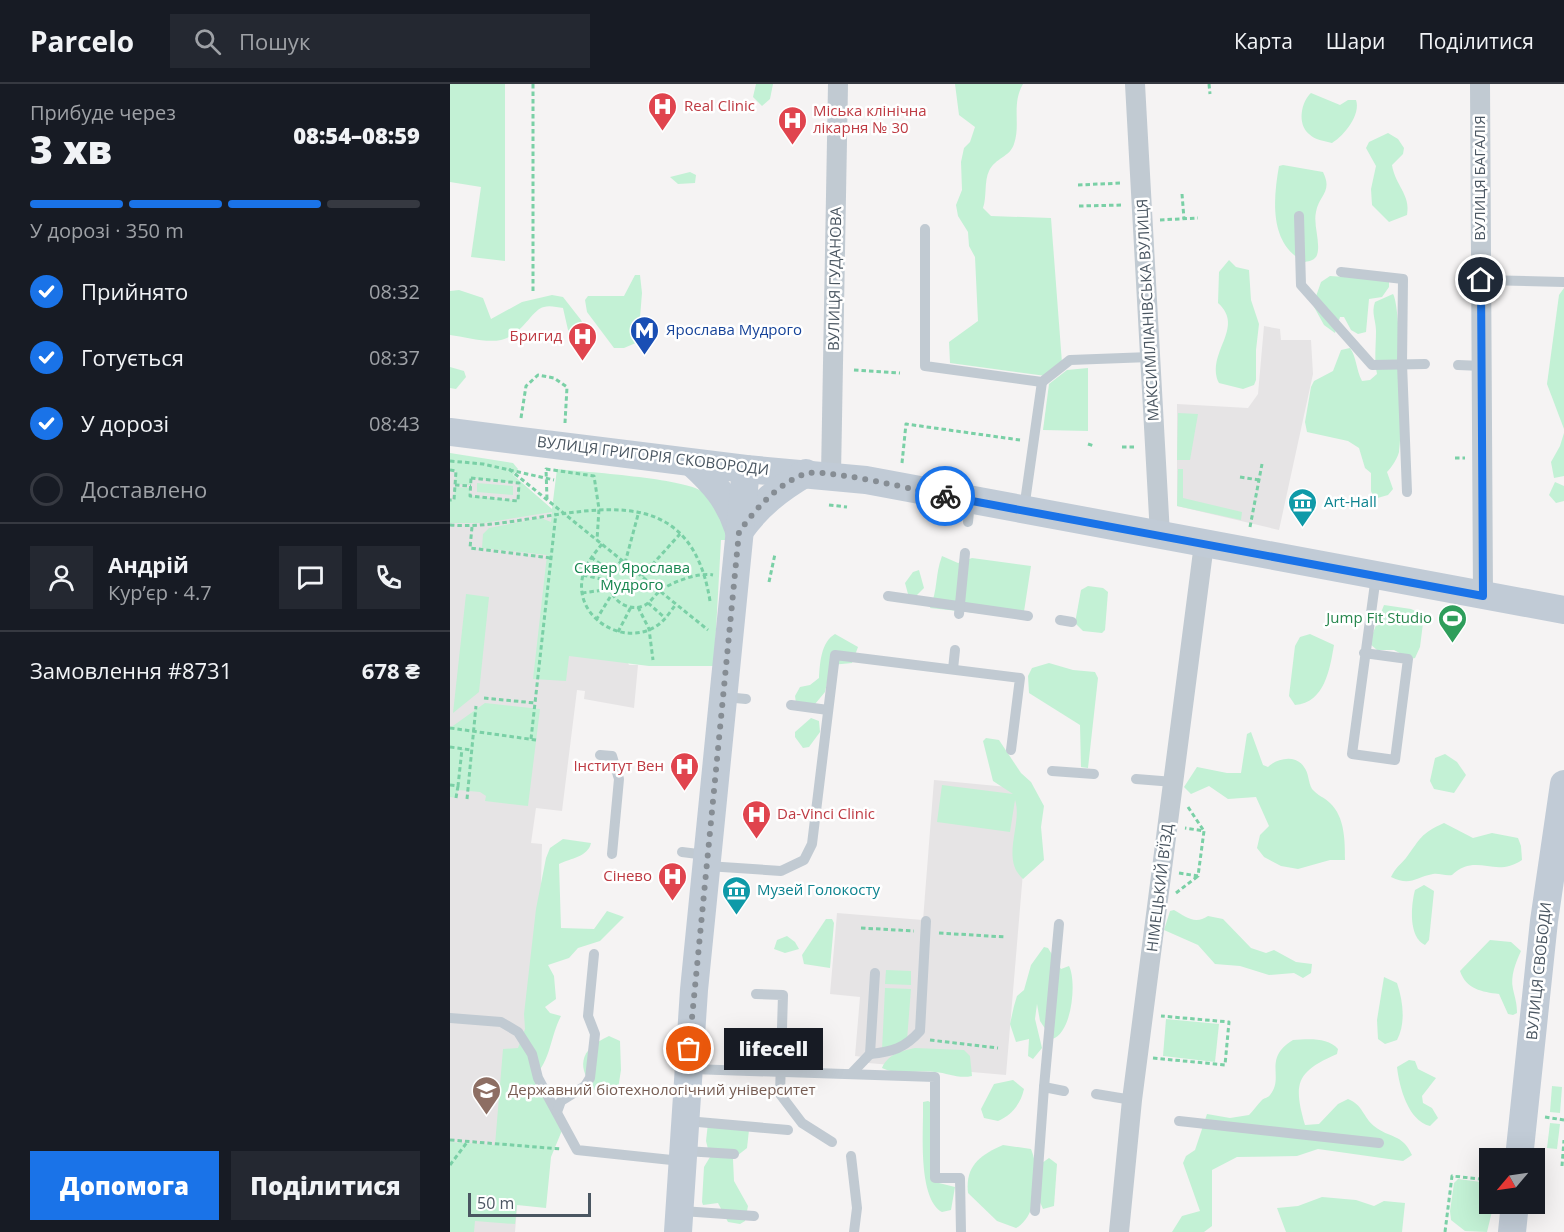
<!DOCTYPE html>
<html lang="uk">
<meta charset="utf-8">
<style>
:root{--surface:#171b24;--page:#242831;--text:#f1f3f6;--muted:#9ea1a6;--line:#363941;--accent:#1a73e8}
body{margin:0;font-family:"Open Sans",sans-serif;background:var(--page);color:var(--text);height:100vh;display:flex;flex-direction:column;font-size:22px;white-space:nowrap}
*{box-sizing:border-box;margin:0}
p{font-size:20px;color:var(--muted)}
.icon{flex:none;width:33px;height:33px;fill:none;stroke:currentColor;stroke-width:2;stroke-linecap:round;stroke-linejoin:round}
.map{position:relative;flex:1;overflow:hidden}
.panel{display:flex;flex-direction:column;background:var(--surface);width:450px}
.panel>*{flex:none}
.needle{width:39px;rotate:241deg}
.controls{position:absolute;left:1029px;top:1064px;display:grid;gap:12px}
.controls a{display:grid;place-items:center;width:66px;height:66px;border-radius:0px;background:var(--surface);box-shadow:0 6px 24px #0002;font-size:30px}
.scale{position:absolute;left:18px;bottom:15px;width:123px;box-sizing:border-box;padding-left:6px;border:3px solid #4a5661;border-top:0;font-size:16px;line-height:21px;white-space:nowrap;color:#4a5661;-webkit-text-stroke:4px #fff;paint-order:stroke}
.pin{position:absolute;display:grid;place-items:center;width:51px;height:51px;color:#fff;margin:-26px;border:3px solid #fff;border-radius:50%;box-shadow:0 2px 6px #0007}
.courier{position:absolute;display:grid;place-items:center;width:60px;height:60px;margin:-30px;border:4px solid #1a73e8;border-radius:50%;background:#fff;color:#222;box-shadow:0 2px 8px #0007}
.bubble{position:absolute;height:42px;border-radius:0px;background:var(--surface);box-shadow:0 6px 24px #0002;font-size:20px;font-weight:800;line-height:42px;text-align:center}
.overview em{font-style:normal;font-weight:800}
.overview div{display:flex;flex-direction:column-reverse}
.overview{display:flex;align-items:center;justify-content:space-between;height:102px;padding:0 30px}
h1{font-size:39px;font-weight:800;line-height:45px}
.bar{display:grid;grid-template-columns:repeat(4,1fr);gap:9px 6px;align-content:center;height:72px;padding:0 30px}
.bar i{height:8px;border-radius:4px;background:var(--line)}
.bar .selected{background:var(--accent)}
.bar p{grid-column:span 4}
.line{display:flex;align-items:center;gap:15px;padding:0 30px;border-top:2px solid var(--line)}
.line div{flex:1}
.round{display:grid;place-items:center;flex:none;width:63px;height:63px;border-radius:0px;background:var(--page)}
ol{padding:0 30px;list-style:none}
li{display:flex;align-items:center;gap:18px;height:66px}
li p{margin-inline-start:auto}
li .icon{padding:6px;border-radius:50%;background:var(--accent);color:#fff;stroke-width:4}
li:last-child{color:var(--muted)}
li i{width:33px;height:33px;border:3px solid var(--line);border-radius:50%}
.button{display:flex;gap:12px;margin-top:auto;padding:12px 30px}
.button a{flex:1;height:69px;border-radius:0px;background:var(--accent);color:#fff;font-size:24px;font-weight:800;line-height:69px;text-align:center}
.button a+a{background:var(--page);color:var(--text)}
header{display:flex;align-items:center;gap:36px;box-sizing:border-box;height:84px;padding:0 30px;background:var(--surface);border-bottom:2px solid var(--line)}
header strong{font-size:28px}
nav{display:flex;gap:33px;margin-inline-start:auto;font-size:21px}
.search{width:420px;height:54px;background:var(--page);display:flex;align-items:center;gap:15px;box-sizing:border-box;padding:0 21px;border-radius:0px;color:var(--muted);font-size:22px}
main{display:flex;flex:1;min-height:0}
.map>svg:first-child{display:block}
.education{fill:#e6e4e5}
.green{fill:#c3f1d5}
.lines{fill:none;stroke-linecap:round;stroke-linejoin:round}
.path{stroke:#7ad0a6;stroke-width:3;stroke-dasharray:4.5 3;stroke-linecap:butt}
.lane{stroke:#c1cad2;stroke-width:10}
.street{stroke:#c1cad2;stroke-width:20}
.secondary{stroke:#c1cbd6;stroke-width:28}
.done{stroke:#868d94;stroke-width:6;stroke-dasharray:0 10.8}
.route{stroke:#1a73e8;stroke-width:8}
.labels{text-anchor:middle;stroke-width:5;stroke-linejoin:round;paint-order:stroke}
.health-label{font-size:15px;fill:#be3a42;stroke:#fff;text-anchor:start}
.street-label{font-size:15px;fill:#4a5661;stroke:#fff}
.transit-label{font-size:15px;fill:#164399;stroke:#fff;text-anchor:start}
.culture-label{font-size:15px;fill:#0d838f;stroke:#fff;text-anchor:start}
.park-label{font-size:15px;fill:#17864f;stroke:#fff}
.leisure-label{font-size:15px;fill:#27864d;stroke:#fff;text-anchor:end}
.education-label{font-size:15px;fill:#785e54;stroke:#fff;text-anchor:start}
</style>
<header>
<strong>Parcelo</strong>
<div class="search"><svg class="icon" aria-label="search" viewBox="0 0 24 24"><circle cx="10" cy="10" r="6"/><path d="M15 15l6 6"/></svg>Пошук</div>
<nav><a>Карта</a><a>Шари</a><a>Поділитися</a></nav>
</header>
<main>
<section class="panel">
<div class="overview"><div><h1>3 хв</h1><p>Прибуде через</p></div><em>08:54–08:59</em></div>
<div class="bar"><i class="selected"></i><i class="selected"></i><i class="selected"></i><i></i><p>У дорозі · 350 m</p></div>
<ol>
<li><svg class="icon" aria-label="check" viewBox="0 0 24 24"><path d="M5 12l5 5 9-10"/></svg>Прийнято<p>08:32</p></li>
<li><svg class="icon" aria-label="check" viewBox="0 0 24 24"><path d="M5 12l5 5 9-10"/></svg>Готується<p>08:37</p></li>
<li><svg class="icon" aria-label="check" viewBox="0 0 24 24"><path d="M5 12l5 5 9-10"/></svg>У дорозі<p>08:43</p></li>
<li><i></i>Доставлено</li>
</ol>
<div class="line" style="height:108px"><a class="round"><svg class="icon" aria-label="person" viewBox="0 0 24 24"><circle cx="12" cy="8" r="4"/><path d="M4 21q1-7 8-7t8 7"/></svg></a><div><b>Андрій</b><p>Кур’єр · 4.7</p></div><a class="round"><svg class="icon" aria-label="chat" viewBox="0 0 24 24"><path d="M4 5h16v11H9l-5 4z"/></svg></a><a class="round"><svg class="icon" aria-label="phone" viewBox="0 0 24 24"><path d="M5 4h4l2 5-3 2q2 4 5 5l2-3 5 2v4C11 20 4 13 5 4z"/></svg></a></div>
<div class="line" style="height:78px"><div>Замовлення #8731</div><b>678 ₴</b></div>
<div class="button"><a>Допомога</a><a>Поділитися</a></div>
</section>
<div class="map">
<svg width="1114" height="1148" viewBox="0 0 1114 1148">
<rect width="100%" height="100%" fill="#f5f3f3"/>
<g class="education">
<path d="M814,242L830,245L831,256H861L863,290L829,446L727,422V320L798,324L808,310Z"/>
<path d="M0,383L59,388L104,427L179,581H188L184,624L134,615L135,607L127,606L112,727L86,724L81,759L92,760L90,838L65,1148H0Z"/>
<path d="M484,696L580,705L556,991L418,979L413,973L405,972L410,913L380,910L387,829L473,836Z"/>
</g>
<g class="green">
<path d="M0,0H55V177L21,173L31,103L0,98Z"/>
<path d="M306,0H323L320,15L312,22L303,13Z"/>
<path d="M505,0H573C561,21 571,40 564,60C560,73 545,74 539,87C534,97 537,113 533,124L541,132L601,134L612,279L596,292L500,279L499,258L528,237L525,173L519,162L518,148L508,132L506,121L512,106L511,78L514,64L520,58L525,43L509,31Z"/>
<path d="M861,9L890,21L898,16H906C911,30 895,51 882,59C874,57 865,56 859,50C847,40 851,18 861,9Z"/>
<path d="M938,49L948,55L954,64L953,70L942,81C945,101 961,111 957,131L939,138L922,121L921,105L926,82L916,64L919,58Z"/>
<path d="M833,81L873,88C883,108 869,111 866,128C863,141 871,159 867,171C865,176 860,177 855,178C819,161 823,116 829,82Z"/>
<path d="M240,88L246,91L245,99L228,100L220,93Z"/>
<path d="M779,176L786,183L799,186L801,216L809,240L806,266V296L804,301L793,305L769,299C755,269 796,244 768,219L769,188Z"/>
<path d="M185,191H190L192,209L188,258L174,264H164L137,228L135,216L138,212H174Z"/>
<path d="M880,192L939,196V203L932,213L919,215L916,248L908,250L901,246L894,233H890L885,249L874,241L863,221L871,198Z"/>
<path d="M1114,204V345L1097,300L1109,211Z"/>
<path d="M9,206L33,214L41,235L72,218L102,211L113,213L131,236L138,250L125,251L118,246L113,224C107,223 99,221 94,223C82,225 73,251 51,256C36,259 15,253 0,251V207Z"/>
<path d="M943,210C951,221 953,349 949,368C947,375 942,383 937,388L943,405L938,411L924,415L921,407V389L915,384L909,364L898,357L857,348L855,338L861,303L864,297L883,287L891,266L900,264C907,274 906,286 912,297L920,296L927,290C924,275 926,262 926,247C926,236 921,229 925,218Z"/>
<path d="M0,283L14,287L16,293L6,305L0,304Z"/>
<path d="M638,284V347L593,346L599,300L617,286Z"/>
<path d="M728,329L748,330L740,376H727Z"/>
<path d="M1114,349V392L1104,394L1101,378L1110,362Z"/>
<path d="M0,369L63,379L68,385L63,391L102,425L107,385C134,388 235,394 253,408C269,421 274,436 276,456H271L264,582H199L119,572L116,597L83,595L97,471L32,464L33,450L39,444L91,434L101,438L102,428L34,439H0V416H4L5,403L20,404V412L67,417L69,399L22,394L21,401L5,400L6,387L0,386Z"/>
<path d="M728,385H733V414L792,428L791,436L727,422Z"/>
<path d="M1105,398L1114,402V417L1106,419L1099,411Z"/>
<path d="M27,399L63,402V411L27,408Z"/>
<path d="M492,472L508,479L522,474L581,482L573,534L480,524C488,506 485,490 492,472Z"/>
<path d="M469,486L474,504L465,513L458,510L455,499L463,488Z"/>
<path d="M638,502L653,504L658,508L655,546L652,549L633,547L625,539L631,506Z"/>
<path d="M16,510L39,513L29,608L3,629Z"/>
<path d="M934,521L961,525L974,531L970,563L965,574L961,575L944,566H927L919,559Z"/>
<path d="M385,550L408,563L402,579L381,581L375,608L365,620L346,619L345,612L350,603L360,601L369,594C370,579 371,558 385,550Z"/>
<path d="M860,550L884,561C880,584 875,619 845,621L839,612L845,562L850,553Z"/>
<path d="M599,579L623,586L645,588L648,594L638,684L631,683L630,641L579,609L578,592L582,584Z"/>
<path d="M35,619L90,625L78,722L35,717L36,712L30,708L8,706L6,714L0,713V644Z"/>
<path d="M361,634L369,637L370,648L359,663L353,664L345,653V648Z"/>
<path d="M801,648L813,681L818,683C827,674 846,670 854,683C859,689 858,698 862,705C868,712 874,713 880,719C895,733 895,757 895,776H880L848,785L831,782L814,773L807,764L810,751L819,742L806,713L778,715L759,702L741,710L734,703L747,683L777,689H791L797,650Z"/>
<path d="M536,654L549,656L571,689L581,698L594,722L591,743L594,776L573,795C550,775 573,740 565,716L560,748L487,738L492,701L563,710L543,697L533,657Z"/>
<path d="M995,670L1007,678L1016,691L1004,709L984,705L980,697L985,674Z"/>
<path d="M994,739L1023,754L1042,749L1068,754L1071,762L1072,776C1044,795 1027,768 1002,791C995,792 989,789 983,790C965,793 961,803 941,793C945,784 950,781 956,774C971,754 970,750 994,739Z"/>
<path d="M113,755L141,759C138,773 121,774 109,780L111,844L144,845L157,827L174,833L150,857L128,864L119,874L98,881L104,892L106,915L95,923L100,929L111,932C100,953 101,976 84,993L113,1044L101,1073L96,1124L67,1121L65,1140L25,1137L24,1148H0V1058L45,1061L53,965L68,964L75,945L74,930L86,825L96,774L100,764Z"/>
<path d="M974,801L984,807L979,856L975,861C958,853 961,821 965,806Z"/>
<path d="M724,826C736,833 745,841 758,832L773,835L801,864L816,869L824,866L846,878L862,880L861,889L853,894L844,889L819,891L790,882L765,880L748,861L714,846L720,827Z"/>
<path d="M376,835H382L384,839L380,884L354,880L352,871Z"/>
<path d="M337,852L345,858L349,865L335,869L324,865L327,856Z"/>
<path d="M1040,856L1061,858L1071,867C1066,878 1060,892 1063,905C1065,914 1067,919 1067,929L1063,931L1058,930L1049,910C1032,908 1016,905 1010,887Z"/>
<path d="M594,863L598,864L611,885L619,882C627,897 622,950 602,955L590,937L587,920L585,935L592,964L583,975L578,972L579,955L566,958L560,940L564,922L567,912L574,906L581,881Z"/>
<path d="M436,886L461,887V901L435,900Z"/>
<path d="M934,893L947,899C953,917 956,939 947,956L935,960L928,955L927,936Z"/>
<path d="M435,904L461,905L457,956L432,966Z"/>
<path d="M716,935L769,940L765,978L713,972Z"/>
<path d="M159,952L170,957L171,986L168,1005L162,1008L147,1009C126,984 128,966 159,952Z"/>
<path d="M335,954L339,958L341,965L336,980L321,985C309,970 319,958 335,954Z"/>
<path d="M843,956C858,955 878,953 888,965L887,970C846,988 843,999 855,1041L869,1040L888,1020L898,1015C913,1021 913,1033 924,1042C940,1055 952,1049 962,1071L953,1077L868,1065L847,1072L787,1073L762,1086V1142L754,1148H722L732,1132L750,1127L733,1079L736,1072L745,1066L757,1030L780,1034L799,1031C804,1026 807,1021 812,1016C814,1014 818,1014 820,1011C835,993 812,975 843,956Z"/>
<path d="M465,964L514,966L520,972L522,992C508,995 498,989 485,988C467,986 449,992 432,984C438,970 451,967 465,964Z"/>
<path d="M959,976L965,977L968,985L986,994L972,1012L973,1019L982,1024L988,1034L980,1042C958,1037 949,1002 947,983Z"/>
<path d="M563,996L574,1005C571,1019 562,1031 548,1037L534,1034L531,1025L544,1000Z"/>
<path d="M1102,1002L1112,1003L1110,1029L1100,1028Z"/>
<path d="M478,1017L482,1019L485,1098L505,1103L501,1126L492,1128C469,1115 473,1054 473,1029V1018Z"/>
<path d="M258,1039L299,1046L297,1064L283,1075L284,1097L298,1122L295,1137L290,1140L278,1138L268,1119L253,1121L252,1118L254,1083L260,1073L256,1057Z"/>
<path d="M1100,1039L1110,1040L1107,1065L1097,1064Z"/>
<path d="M553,1061L581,1065C590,1087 589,1131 566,1144L547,1137L518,1109C515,1082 530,1071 553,1061Z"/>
<path d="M599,1074L607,1080L604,1122L593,1125L590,1118L592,1079Z"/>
<path d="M1008,1095L1039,1099L1040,1119H1044L1037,1148L1015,1147L1001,1136L1000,1127L1004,1099Z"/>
<path d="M872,1113L906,1116L924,1122L934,1117L955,1119L952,1148H836L827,1124L848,1122Z"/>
</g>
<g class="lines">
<g class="path">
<path d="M83,0V209"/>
<path d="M759,0L760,10"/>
<path d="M628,101L672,99"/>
<path d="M732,110L734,135"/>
<path d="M629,122L673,121"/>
<path d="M710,136L748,134"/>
<path d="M404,286L450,289"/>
<path d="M71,334L76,302L88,291L104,294L117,303L115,339"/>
<path d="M638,360L644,362"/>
<path d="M672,363H686"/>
<path d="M1005,374H1015"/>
<path d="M0,377L33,380L104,396"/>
<path d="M452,379L456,340L570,356"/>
<path d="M59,385L258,546"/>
<path d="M0,386L6,387L4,416H0"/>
<path d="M790,393L809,396"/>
<path d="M21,394L69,399L68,417L20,412Z"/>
<path d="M5,401L21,402"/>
<path d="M97,415L96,385L144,392L149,425L147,456"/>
<path d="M379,421L397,423"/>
<path d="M0,441C95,449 236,367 260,517"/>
<path d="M22,443L20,464L101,474"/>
<path d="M800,443L812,380"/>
<path d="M152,460C144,470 136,479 133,491C122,533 174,565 208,541C215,536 221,527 226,520"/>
<path d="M141,473L162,489"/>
<path d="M172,476C166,483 160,490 160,501C161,515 175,526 190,523C200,521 203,512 211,506C223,498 248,488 263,491"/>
<path d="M175,479L189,427"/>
<path d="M133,491L160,497"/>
<path d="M192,492L230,450"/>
<path d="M319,498L325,470"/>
<path d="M132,509L161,505"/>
<path d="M198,519L215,534"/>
<path d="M188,523L199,545L203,576"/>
<path d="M146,536L162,510"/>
<path d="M168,548L181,523"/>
<path d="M34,614L85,619L106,429"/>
<path d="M0,644L86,656"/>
<path d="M81,655L85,619"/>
<path d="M0,663L21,666"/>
<path d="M0,701L8,702L12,665"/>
<path d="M6,714L8,702"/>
<path d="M17,715L26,622"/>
<path d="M738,723L754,747"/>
<path d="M729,789L748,792L754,747L735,744"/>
<path d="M726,809L748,792"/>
<path d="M411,844L464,847"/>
<path d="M489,849L556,853"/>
<path d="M480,956L548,964"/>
<path d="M703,974L775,981L779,938L711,932"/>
<path d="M1095,1033L1114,1036"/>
<path d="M0,1056L111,1065"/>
<path d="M0,1081L18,1057"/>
<path d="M1112,1082L1114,1056"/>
<path d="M995,1148L1002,1092L1040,1096"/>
</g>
<g class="lane">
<path d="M849,132L851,201L922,281L975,280"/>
<path d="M475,145V282L592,298L620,276L700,273"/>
<path d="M891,188L953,195L952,280L957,408"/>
<path d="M1031,196L1114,198"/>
<path d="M1008,281L1032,282"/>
<path d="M574,425L592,298"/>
<path d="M518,438L520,417"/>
<path d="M438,512L578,532"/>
<path d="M509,530L515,469"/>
<path d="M610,536L622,538"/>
<path d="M914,569L958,575L945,676L902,670L926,492"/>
<path d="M503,585L505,566"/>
<path d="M275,613L296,615"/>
<path d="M341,621L378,626"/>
<path d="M150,671L162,672L169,695L162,770"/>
<path d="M602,687L644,690"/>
<path d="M686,695L724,698"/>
<path d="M232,768L256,771"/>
<path d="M257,782L331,787L354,776L362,760L385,571L570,594L561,666"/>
<path d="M306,910L333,911L330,1010L352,1039L382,1058"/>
<path d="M0,934L51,938L68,948L82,970L88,994L127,1066L231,1077"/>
<path d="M420,970C442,968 455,964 470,947L476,837"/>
<path d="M241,985L485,993V1094H510L511,1148"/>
<path d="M401,990L420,970L425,889"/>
<path d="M594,1003L609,840"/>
<path d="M646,1010L682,1016"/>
<path d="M107,1028L111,1017L135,1002L140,994L145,950L138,932L144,870"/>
<path d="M237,1037L338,1046"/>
<path d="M729,1037L929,1059"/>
<path d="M235,1067L284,1070"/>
<path d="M401,1072L407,1124L404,1148"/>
<path d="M232,1127L304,1132"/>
<path d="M585,1127L594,1003L614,1007"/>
</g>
<g class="street">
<path d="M685,0L710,451"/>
<path d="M1030,0L1033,512"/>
<path d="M381,391L388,0"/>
<path d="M669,1148L682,1016L754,460"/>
</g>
<g class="secondary">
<path d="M0,348L296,385L416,396L1114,526"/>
<path d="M242,379C264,399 279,416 288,444"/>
<path d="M289,448C308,421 329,405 356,389"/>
<path d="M1069,1074L1094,837L1114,700"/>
<path d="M228,1148L244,906L296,385"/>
<path d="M1062,1148L1065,1119"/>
</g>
</g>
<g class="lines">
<path class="done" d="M239,965L289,448C306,424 327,401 354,390C371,383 471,407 495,412"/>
<path class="route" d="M495,412L1033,512L1031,196"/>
</g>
<defs>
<symbol id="hospital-pin" viewBox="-11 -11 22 30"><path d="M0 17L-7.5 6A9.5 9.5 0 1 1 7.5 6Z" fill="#e0444e" stroke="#fff"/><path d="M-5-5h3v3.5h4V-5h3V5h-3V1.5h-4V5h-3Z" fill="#fff"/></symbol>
<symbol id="metro-pin" viewBox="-11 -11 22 30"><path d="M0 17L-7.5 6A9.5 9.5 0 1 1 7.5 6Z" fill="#1a4fb4" stroke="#fff"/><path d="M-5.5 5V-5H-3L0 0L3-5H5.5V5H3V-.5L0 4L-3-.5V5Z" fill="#fff"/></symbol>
<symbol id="museum-pin" viewBox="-11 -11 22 30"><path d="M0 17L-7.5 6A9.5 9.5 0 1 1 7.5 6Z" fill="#0f9aa8" stroke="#fff"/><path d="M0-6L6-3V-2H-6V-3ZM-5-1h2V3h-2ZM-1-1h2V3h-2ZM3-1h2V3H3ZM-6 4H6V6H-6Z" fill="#fff"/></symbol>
<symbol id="stadium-pin" viewBox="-11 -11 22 30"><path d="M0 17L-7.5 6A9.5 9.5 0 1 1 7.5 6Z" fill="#2e9e5b" stroke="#fff"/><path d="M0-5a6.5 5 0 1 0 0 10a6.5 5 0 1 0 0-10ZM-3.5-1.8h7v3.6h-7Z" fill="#fff"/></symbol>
<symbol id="university-pin" viewBox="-11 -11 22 30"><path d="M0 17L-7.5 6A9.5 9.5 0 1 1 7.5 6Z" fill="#8d6e63" stroke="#fff"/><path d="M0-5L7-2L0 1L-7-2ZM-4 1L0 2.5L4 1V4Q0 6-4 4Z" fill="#fff"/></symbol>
</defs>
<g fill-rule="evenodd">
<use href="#hospital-pin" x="196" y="6" width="33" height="45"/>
<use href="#hospital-pin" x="326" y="20" width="33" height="45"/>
<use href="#metro-pin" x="178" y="230" width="33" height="45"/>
<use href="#hospital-pin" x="116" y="236" width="33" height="45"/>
<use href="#museum-pin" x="836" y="402" width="33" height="45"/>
<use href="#stadium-pin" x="986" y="518" width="33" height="45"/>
<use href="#hospital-pin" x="218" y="666" width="33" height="45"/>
<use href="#hospital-pin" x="290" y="714" width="33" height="45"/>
<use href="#hospital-pin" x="206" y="776" width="33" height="45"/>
<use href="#museum-pin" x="270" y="790" width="33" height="45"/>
<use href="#university-pin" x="20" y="990" width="33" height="45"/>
</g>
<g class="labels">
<g class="health-label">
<text x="234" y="27">Real Clinic</text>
<text x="363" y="32">Міська клінічна<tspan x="363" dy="17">лікарня № 30</tspan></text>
<text x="112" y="257" text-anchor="end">Бригид</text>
<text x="214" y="687" text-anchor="end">Інститут Вен</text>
<text x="327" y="735">Da-Vinci Сlinic</text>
<text x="202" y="797" text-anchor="end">Сінево</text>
</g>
<g class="street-label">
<text transform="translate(1030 94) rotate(-90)" y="5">ВУЛИЦЯ БАГАЛІЯ</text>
<text transform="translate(385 195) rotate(-89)" y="5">ВУЛИЦЯ ГУДАНОВА</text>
<text transform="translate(698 226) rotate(-93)" y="5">МАКСИМІЛІАНІВСЬКА ВУЛИЦЯ</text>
<text transform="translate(203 372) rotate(7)" y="5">ВУЛИЦЯ ГРИГОРІЯ СКОВОРОДИ</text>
<text transform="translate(710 804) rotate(-83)" y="5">НІМЕЦЬКИЙ В’ЇЗД</text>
<text transform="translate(1089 887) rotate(-84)" y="5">ВУЛИЦЯ СВОБОДИ</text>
</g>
<g class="transit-label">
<text x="216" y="251">Ярослава Мудрого</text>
</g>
<g class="culture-label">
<text x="874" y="423">Art-Hall</text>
<text x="307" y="811">Музей Голокосту</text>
</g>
<g class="park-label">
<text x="182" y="489">Сквер Ярослава<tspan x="182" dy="17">Мудрого</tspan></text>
</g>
<g class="leisure-label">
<text x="982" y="539">Jump Fit Studio</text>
</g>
<g class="education-label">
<text x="58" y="1011">Державний біотехнологічний університет</text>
</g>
</g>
</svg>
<div class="controls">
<a><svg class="needle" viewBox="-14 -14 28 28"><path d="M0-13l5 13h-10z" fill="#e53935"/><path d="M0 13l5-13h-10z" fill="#9ea1a6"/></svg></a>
</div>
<div class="scale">50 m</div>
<div class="pin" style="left:239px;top:965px;background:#ea580c"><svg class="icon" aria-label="bag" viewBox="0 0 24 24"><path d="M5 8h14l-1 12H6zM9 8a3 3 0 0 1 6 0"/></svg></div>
<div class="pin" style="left:1031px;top:196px;background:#1f2937"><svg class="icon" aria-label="home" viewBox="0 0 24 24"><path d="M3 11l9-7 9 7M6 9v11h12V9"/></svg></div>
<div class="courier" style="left:495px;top:412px"><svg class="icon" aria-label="bike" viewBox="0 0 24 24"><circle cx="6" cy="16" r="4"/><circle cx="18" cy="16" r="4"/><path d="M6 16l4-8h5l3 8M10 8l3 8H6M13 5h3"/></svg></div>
<div class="bubble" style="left:274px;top:944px;width:99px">lifecell</div>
</div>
</main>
